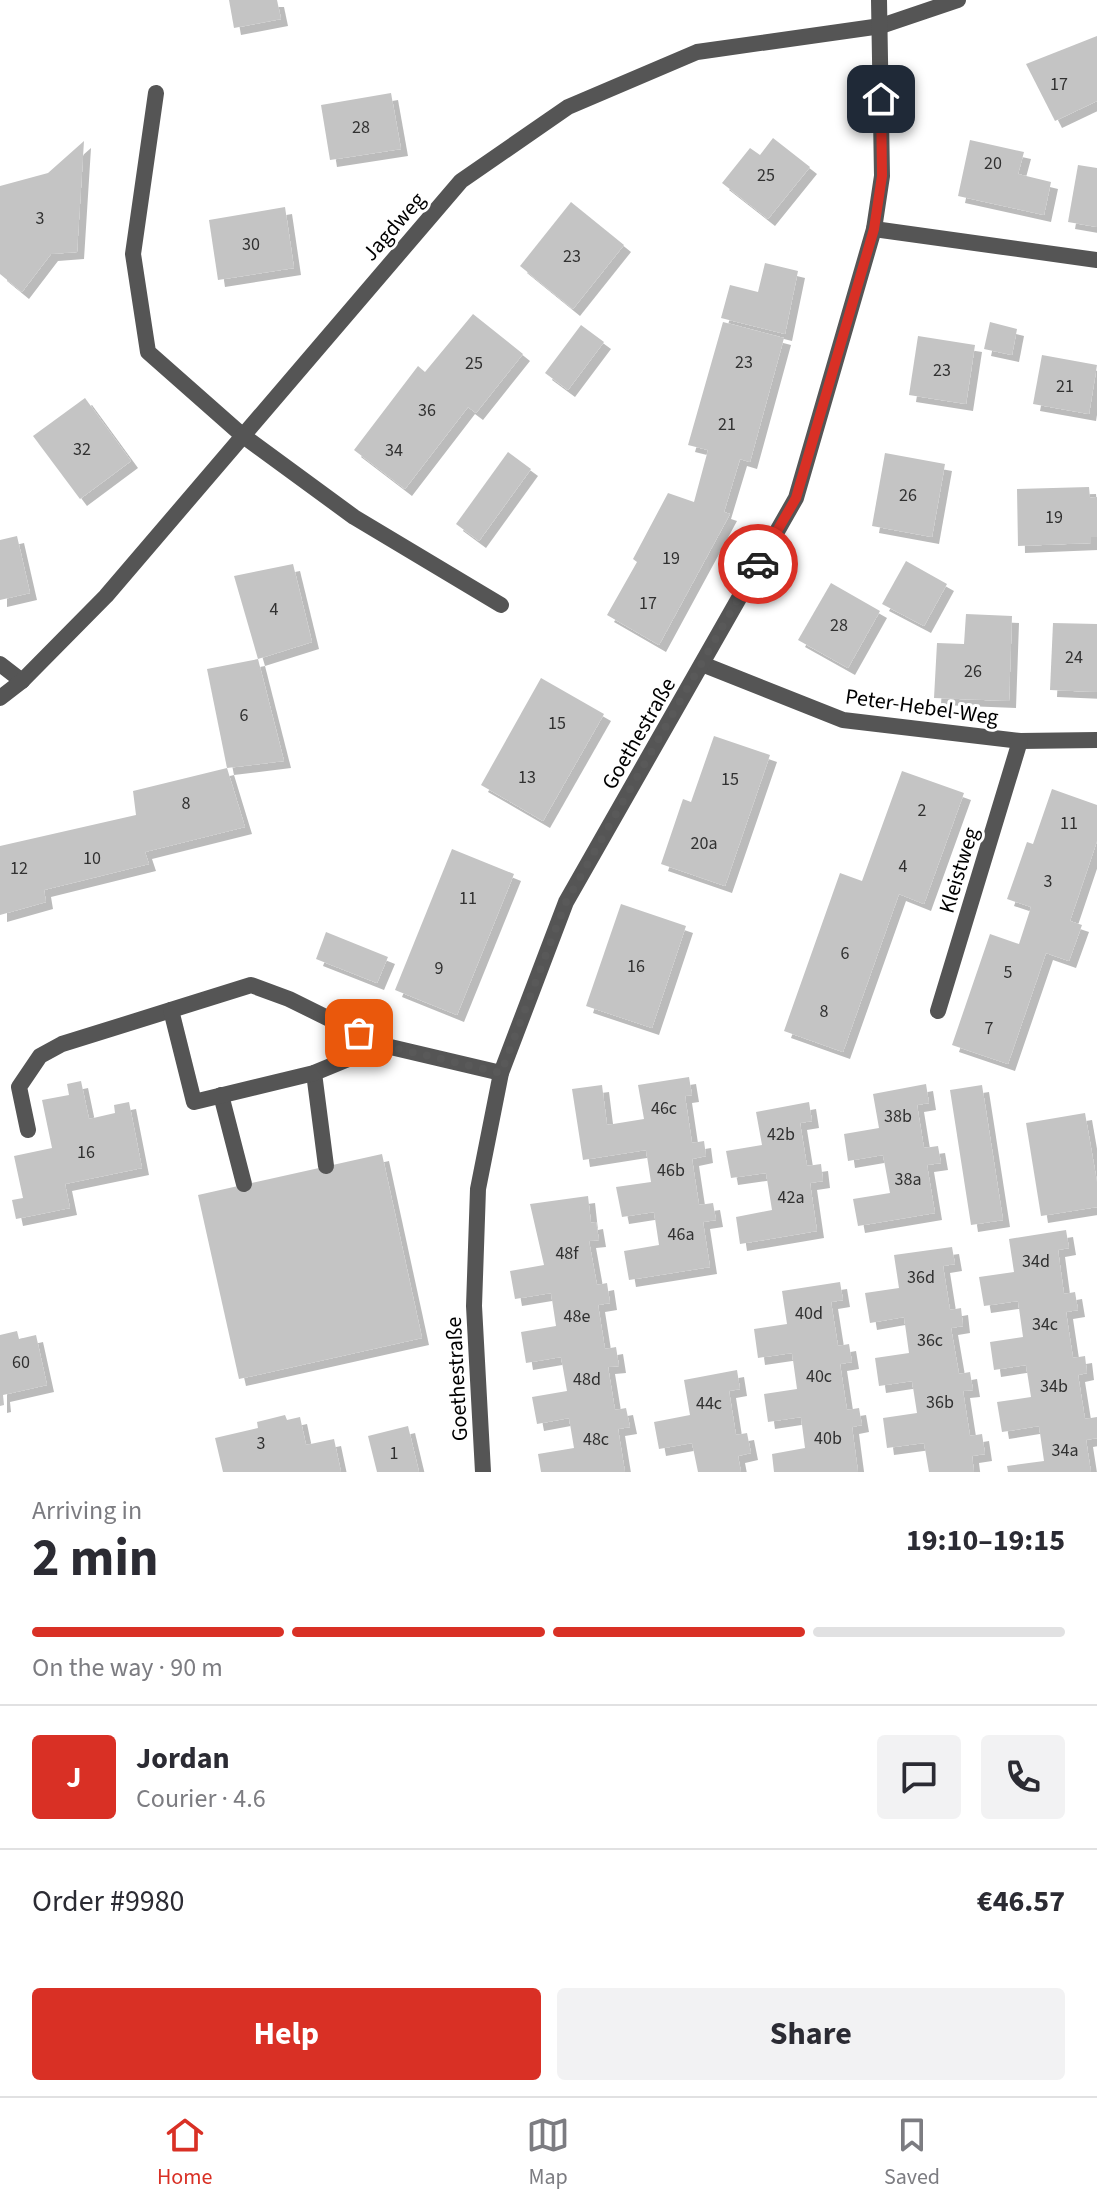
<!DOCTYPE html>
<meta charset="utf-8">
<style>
:root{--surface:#fff;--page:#f2f2f3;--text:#2b2b33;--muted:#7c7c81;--line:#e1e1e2;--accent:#d93025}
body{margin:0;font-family:"Source Sans 3",sans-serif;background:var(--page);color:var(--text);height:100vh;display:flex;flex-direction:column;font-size:30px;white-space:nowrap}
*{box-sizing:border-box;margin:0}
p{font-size:26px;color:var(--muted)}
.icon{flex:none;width:44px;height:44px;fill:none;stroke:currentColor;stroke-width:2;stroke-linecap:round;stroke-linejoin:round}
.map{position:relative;height:1472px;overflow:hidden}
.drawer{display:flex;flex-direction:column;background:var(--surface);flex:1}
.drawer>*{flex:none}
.pin{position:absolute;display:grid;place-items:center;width:68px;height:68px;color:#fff;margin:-34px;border-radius:16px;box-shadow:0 4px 12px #0006}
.courier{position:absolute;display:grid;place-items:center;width:80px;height:80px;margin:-40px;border:6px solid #d93025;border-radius:50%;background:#fff;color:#222;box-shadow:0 2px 10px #0007}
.summary em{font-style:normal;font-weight:700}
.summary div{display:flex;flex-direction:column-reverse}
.summary{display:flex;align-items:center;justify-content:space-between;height:136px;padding:0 32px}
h1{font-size:52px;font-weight:700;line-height:60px}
.bar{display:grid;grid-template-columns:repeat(4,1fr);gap:12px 8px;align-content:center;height:96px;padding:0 32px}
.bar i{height:10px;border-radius:6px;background:var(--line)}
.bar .current{background:var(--accent)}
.bar p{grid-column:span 4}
.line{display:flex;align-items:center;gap:20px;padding:0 32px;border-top:2px solid var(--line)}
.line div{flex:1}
.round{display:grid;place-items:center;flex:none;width:84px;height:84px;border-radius:8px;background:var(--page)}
.button{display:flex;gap:16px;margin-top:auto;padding:16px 32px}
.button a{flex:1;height:92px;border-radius:8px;background:var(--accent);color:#fff;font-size:32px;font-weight:700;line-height:92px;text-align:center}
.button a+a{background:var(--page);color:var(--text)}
.menu{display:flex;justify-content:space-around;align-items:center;height:112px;border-top:2px solid var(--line);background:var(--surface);font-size:22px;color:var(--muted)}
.menu a{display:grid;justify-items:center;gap:4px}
.menu .current{color:var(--accent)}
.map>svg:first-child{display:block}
.building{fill:#c4c4c4;filter:url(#shadow)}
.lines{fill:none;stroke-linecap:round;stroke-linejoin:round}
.service{stroke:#555;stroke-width:16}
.minor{stroke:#555;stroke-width:16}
.done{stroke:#595959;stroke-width:8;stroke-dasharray:0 14.4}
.route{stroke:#d93025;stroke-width:10}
.labels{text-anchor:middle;stroke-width:6;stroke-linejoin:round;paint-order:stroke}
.number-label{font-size:18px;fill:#313131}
.street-label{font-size:22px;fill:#000;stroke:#fff}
</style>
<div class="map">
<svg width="1097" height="1472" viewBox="0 0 1097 1472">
<defs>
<filter id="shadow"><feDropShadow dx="7" dy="7" stdDeviation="0" flood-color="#0004"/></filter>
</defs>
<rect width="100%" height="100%" fill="#fff"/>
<g class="building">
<path d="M229,0H277L281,19L234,28Z"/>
<path d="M1097,36V101L1055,121L1026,64Z"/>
<path d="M391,93L401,149L330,160L321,105Z"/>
<path d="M773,138L810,167L768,219L722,183L750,148L760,155Z"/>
<path d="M970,140L1024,152L1018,174L1051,182L1044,215L958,196Z"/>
<path d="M84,141L77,252L51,254L22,292L0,274V186L48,173Z"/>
<path d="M1078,165L1097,168V227L1068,222Z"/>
<path d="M571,202L624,245L573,309L520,266Z"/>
<path d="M285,207L294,268L218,280L209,220Z"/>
<path d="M765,263L798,271L785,334L721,318L730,285L758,292Z"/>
<path d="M473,314L523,354L476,413L468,407L405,489L354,450L418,366L425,372Z"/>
<path d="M723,322L784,338L750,462L740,459L724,512L730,514L659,645L607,615L637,562L633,559L668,493L694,502L708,450L688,445Z"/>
<path d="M990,322L1017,329L1012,355L984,349Z"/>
<path d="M581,325L604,342L568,390L545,373Z"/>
<path d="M918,336L975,345L966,404L909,395Z"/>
<path d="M1042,355L1097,365L1089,414L1033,404Z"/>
<path d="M85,398L131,461L80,499L33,436Z"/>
<path d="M508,452L531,469L479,541L456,524Z"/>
<path d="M885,453L945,464L932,537L872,526Z"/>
<path d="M1089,487L1090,498L1097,497V537H1091V543L1018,546L1017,489Z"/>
<path d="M17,536L30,593L0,600V540Z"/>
<path d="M906,561L947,584L924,626L882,604Z"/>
<path d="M293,564L312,642L258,659L234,576Z"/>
<path d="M831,583L880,611L848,668L798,640Z"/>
<path d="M966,614L1012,616L1009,701L934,698L937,643L964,644Z"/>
<path d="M1053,623L1097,624V692L1050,690Z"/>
<path d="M258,659L284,761L227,768L207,669Z"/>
<path d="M541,678L604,714L543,821L481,785Z"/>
<path d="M714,736L770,755L725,886L661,864L683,799L691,802Z"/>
<path d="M227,768L245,827L145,852L149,864L44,890L46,902L0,915V846L136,815L133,791Z"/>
<path d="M902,771L964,793L924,904L899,894L843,1052L784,1031L840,873L862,881Z"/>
<path d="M1052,789L1097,805V841L1070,921L1082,925L1069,961L1046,953L1008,1064L952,1045L990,934L1019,944L1031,907L1007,899L1027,842L1033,844Z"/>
<path d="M452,849L514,874L457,1015L395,990Z"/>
<path d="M621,904L686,926L652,1028L586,1006Z"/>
<path d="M326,932L388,957L377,983L316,959Z"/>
<path d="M689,1077L692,1095L685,1096L692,1143L704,1141L706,1156L692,1159L699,1205L713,1203L716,1220L703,1222L710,1267L629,1280L624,1251L659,1245L654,1212L622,1217L616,1187L651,1182L646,1150L583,1160L572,1089L602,1085L607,1125L644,1119L638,1085Z"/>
<path d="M81,1081L89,1119L115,1113L114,1105L129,1102L142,1168L65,1184L70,1208L16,1219L12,1200L23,1198L14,1156L52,1148L42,1100L69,1095L67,1084Z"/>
<path d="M926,1084L929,1103L917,1105L924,1148L938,1146L941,1163L927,1165L935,1213L858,1226L853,1199L890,1193L883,1155L848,1161L844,1134L879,1128L873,1094Z"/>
<path d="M982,1085L1003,1220L971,1225L950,1090Z"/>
<path d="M809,1102L812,1121L800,1123L807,1166L821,1164L823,1181L810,1183L817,1231L740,1244L736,1217L772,1210L766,1173L731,1178L726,1151L762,1145L756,1112Z"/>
<path d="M1085,1113L1097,1182V1207L1041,1216L1026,1123Z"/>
<path d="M382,1154L422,1338L239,1379L198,1195Z"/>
<path d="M588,1196L591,1223L596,1222L599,1240L589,1241L597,1285L607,1283L610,1303L598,1305L605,1349L616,1347L619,1366L608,1367L615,1410L626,1408L630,1427L618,1429L625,1472H541L538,1454L574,1448L569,1418L537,1424L532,1397L567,1391L561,1357L526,1363L521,1332L556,1326L551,1293L515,1299L510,1271L544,1265L530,1204Z"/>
<path d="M1066,1230L1069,1248L1058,1250L1064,1294L1075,1292L1078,1310L1066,1312L1073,1358L1085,1356L1087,1373L1078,1375L1085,1419L1097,1417V1438L1086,1440L1091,1472H1008L1007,1466L1044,1461L1039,1426L1002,1432L997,1402L1031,1397L1026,1365L994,1370L990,1342L1023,1337L1018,1301L984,1306L979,1277L1014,1272L1009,1239Z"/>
<path d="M952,1247L955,1264L943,1266L950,1310L961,1308L963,1326L951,1328L959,1374L970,1372L973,1390L963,1391L970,1436L982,1434L985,1454L972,1456L974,1472H929L924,1443L887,1448L883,1418L917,1413L912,1381L879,1386L875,1358L909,1353L904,1317L870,1323L865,1293L899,1288L894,1255Z"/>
<path d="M840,1282L843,1300L831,1302L838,1346L849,1344L852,1362L840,1364L847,1410L859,1408L862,1425L852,1427L858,1472H774L772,1454L805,1448L801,1417L768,1422L764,1394L797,1389L792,1353L758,1358L754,1329L787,1324L782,1291Z"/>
<path d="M17,1331L19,1339L36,1335L47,1385L3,1395L4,1405L0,1406V1335Z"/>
<path d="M737,1370L740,1389L729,1391L736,1435L747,1433L751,1453L738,1456L741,1472H698L692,1443L659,1449L654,1422L690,1415L684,1380Z"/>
<path d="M285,1415L287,1420L300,1417L306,1445L334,1439L341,1472H223L215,1438L258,1428L257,1422Z"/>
<path d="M408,1426L419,1472H377L368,1436Z"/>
</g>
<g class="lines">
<g class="service">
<path d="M0,664L22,681"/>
<path d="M314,1073L326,1166"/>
<path d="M221,1095L244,1184"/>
<path d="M28,1130L19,1087L40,1056L62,1044L171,1010"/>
</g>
<g class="minor">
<path d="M156,93L133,254L148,352L242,435L354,517L501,605"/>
<path d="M874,229L1097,260"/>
<path d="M702,664L843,720L1020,741L1097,740"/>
<path d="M0,698L22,681L106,596L461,181L568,107L697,52L881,26L958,0"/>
<path d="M938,1011L1020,741"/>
<path d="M382,1045L314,1073L194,1102L171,1010L251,985L289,999L382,1045L501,1073"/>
<path d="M483,1472L474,1306L478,1189L501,1073L566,902L796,498L874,229L882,176L879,0"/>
</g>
</g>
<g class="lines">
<path class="done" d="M359,1033L382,1045L501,1073L566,902L758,564"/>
<path class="route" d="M758,564L796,498L874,229L882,176L881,99"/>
</g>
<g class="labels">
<g class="number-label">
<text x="1059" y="90">17</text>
<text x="361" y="133">28</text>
<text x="993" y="169">20</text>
<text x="766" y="181">25</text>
<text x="40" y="224">3</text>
<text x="251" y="250">30</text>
<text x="572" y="262">23</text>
<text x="744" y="368">23</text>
<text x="474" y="369">25</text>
<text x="942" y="376">23</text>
<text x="1065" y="392">21</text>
<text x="427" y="416">36</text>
<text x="727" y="430">21</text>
<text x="82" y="455">32</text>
<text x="394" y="456">34</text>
<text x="908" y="501">26</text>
<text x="1054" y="523">19</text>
<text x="671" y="564">19</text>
<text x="648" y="609">17</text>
<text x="274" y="615">4</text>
<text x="839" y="631">28</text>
<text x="1074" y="663">24</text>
<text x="973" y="677">26</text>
<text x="244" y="721">6</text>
<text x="557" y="729">15</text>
<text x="527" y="783">13</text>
<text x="730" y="785">15</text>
<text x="186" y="809">8</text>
<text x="922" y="816">2</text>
<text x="1069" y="829">11</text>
<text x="704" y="849">20a</text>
<text x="92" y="864">10</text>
<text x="903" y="872">4</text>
<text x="19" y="874">12</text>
<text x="1048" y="887">3</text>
<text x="468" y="904">11</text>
<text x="845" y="959">6</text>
<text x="636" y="972">16</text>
<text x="439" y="974">9</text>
<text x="1008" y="978">5</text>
<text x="824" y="1017">8</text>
<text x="989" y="1034">7</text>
<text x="664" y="1114">46c</text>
<text x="898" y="1122">38b</text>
<text x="781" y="1140">42b</text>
<text x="86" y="1158">16</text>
<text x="671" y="1176">46b</text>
<text x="908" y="1185">38a</text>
<text x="791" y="1203">42a</text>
<text x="681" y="1240">46a</text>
<text x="567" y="1259">48f</text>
<text x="1036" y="1267">34d</text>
<text x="921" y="1283">36d</text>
<text x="809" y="1319">40d</text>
<text x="577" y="1322">48e</text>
<text x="1045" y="1330">34c</text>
<text x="930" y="1346">36c</text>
<text x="21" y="1368">60</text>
<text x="819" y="1382">40c</text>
<text x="587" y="1385">48d</text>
<text x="1054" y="1392">34b</text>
<text x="940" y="1408">36b</text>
<text x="709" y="1409">44c</text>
<text x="828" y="1444">40b</text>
<text x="596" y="1445">48c</text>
<text x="261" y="1449">3</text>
<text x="1065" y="1456">34a</text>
<text x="394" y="1459">1</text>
</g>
<g class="street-label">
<text transform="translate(393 226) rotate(-49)" y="8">Jagdweg</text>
<text transform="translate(922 706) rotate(8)" y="8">Peter-Hebel-Weg</text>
<text transform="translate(638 733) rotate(-60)" y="8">Goethestraße</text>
<text transform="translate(958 870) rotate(-73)" y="8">Kleistweg</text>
<text transform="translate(456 1379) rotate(-93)" y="8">Goethestraße</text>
</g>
</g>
</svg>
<div class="pin" style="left:359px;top:1033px;background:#ea580c"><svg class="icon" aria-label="bag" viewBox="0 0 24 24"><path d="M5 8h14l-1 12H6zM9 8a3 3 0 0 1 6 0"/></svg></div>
<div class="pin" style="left:881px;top:99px;background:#1f2937"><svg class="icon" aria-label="home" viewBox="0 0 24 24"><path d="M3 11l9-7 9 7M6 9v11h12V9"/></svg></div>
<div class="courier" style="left:758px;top:564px"><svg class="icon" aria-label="car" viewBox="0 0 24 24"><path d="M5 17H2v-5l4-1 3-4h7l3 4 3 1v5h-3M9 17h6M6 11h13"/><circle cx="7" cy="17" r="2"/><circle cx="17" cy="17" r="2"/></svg></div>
</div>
<section class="drawer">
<div class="summary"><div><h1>2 min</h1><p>Arriving in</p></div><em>19:10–19:15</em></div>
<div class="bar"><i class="current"></i><i class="current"></i><i class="current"></i><i></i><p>On the way · 90 m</p></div>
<div class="line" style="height:144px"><b class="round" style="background:var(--accent);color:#fff">J</b><div><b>Jordan</b><p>Courier · 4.6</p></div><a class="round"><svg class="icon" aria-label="chat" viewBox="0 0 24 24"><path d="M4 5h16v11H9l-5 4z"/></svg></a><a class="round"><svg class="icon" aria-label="phone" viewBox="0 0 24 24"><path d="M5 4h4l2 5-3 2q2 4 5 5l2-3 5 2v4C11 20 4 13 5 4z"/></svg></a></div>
<div class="line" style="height:104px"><div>Order #9980</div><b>€46.57</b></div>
<div class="button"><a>Help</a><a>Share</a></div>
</section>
<nav class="menu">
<a class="current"><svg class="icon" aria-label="home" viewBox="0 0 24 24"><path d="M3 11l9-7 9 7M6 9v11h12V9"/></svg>Home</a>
<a><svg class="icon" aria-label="map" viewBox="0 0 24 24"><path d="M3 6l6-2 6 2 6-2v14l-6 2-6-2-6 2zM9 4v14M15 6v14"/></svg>Map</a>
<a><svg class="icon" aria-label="saved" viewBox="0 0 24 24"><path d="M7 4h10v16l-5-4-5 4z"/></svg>Saved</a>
</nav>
